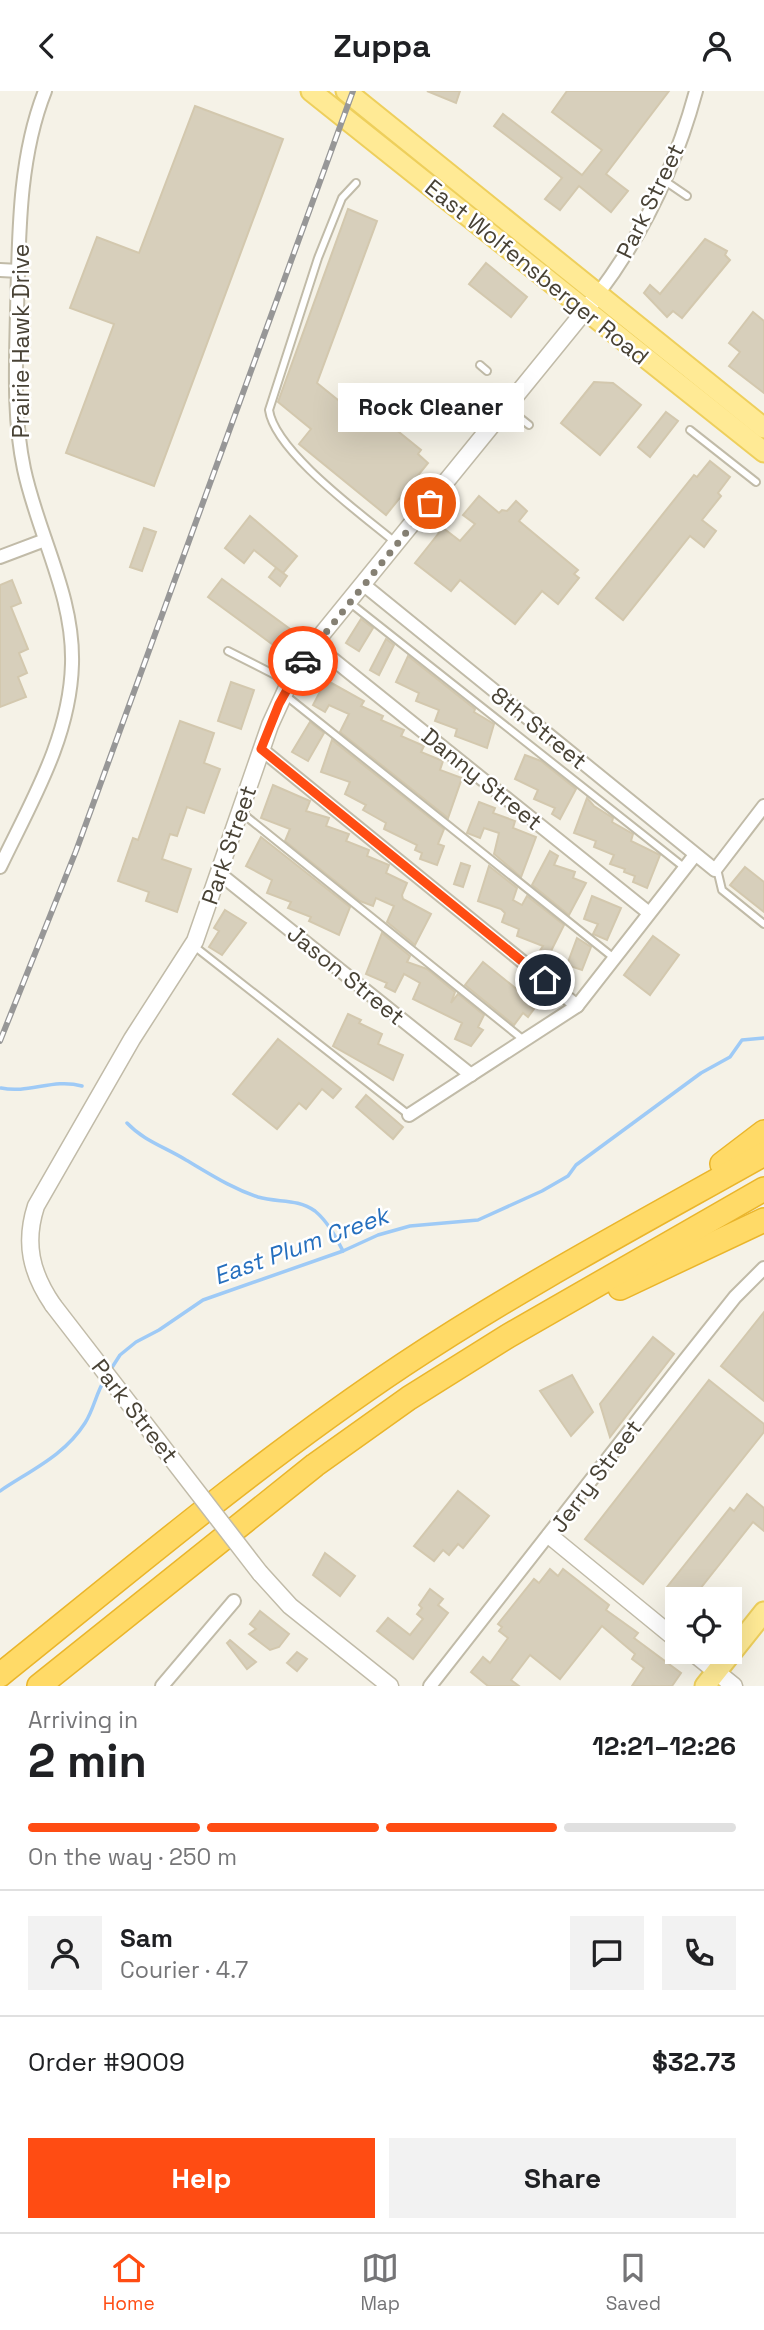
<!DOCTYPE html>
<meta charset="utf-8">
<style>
:root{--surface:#fff;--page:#f2f2f2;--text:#202124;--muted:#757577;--line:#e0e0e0;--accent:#ff4c13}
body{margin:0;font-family:"Space Grotesk",sans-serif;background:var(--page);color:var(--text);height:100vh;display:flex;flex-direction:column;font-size:26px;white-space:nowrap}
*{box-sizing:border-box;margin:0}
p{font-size:23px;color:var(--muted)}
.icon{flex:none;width:38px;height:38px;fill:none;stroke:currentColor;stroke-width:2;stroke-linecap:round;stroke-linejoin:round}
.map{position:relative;height:1595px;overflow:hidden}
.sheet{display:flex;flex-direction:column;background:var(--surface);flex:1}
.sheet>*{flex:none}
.buttons{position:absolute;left:665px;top:1496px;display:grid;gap:14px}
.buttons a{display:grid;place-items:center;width:77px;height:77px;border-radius:0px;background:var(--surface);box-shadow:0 7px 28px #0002;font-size:35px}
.pin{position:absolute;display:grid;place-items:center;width:60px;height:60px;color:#fff;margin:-30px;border:4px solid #fff;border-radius:50%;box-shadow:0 2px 7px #0007}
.courier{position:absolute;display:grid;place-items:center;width:70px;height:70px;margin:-35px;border:5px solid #ff4c13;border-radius:50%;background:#fff;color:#222;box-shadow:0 2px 9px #0007}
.bubble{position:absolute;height:49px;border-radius:0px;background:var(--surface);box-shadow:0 7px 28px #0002;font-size:23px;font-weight:800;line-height:49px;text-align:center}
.overview em{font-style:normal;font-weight:800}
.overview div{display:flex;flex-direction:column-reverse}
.overview{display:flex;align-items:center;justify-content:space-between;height:119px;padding:0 28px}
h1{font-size:46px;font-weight:800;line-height:52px}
.bar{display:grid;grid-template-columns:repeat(4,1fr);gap:10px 7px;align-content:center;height:84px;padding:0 28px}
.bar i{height:9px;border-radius:5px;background:var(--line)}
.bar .current{background:var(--accent)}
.bar p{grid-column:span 4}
.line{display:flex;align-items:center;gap:18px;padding:0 28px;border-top:2px solid var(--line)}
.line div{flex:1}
.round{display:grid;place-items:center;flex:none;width:74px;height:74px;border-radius:0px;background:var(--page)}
.action{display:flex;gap:14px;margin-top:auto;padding:14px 28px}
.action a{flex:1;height:80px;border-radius:0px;background:var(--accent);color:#fff;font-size:28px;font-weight:800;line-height:80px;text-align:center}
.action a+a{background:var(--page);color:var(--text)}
header{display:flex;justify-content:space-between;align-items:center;height:91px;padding:0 28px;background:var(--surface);font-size:32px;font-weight:800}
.tab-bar{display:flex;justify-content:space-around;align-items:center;height:98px;border-top:2px solid var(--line);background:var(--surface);font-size:19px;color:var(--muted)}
.tab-bar a{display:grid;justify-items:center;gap:4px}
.tab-bar .current{color:var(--accent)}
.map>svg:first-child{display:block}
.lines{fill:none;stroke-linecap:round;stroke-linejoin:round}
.stream{stroke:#9ecaf6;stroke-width:3.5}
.building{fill:#d7cfbb;stroke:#d3c8ae;stroke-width:2}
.service-casing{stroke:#c1bba8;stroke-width:10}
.minor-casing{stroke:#c1bba8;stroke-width:16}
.tertiary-casing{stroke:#c1bba8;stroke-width:19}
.primary-casing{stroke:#eecf5c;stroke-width:23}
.motorway-casing{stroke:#eab52b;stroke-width:26}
.service{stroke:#fff;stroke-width:6}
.minor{stroke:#fff;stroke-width:12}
.tertiary{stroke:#fff;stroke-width:16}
.primary{stroke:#ffea95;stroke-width:19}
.motorway{stroke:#ffda67;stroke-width:23}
.rail-casing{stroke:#979797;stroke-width:6}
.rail{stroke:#fff;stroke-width:3.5;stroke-dasharray:10;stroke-linecap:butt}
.tertiary-bridge-casing{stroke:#c1bba8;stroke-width:19;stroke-linecap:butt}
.tertiary-bridge{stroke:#fff;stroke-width:16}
.done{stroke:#858073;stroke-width:7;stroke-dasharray:0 12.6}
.route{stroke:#ff4c13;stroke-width:9}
.labels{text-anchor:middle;stroke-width:5;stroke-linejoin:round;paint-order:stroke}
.street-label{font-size:23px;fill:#484235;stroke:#fff}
.water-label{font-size:24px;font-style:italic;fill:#256fbe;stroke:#fff}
</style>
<header><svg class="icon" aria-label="back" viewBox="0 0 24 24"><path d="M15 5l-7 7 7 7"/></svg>Zuppa<svg class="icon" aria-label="person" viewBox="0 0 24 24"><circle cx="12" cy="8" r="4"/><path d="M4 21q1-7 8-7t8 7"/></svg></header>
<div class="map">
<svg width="764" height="1595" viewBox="0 0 764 1595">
<rect width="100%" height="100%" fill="#f5f2e7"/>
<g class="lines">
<g class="stream">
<path d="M1,997C29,1003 53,987 82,995"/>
<path d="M127,1032C144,1050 165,1056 186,1069C210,1083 231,1097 258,1106C278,1112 297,1107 315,1120C328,1131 335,1145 343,1160"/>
<path d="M111,1278L120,1264L136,1251L159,1239L203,1209L343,1160L378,1144L410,1135L478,1129L542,1100L568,1085L576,1074L701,982L730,966L742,949L764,947"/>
<path d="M0,1400C31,1379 64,1365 85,1332C94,1318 96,1302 105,1288"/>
</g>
</g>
<g class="building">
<path d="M427,0H460L456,12Z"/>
<path d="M567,0H669L606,83L628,100L611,121L579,95L560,119L545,108L562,87L494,35L503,23L582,84L602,59L552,21Z"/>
<path d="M195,15L283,48L154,395L66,362L114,233L70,217L97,146L139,162Z"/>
<path d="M348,118L377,130L317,292L359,326L364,320L374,328L378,324L421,359L418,363L428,372L386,424L299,353L311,338L278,311Z"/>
<path d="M705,148L727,160L725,164L730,169L682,227L673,220L667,226L644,202L650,194L660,203Z"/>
<path d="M486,172L527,206L511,226L469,193Z"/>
<path d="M753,221L764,230V302L729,275L740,261L729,252Z"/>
<path d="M594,291L613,292L641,314L600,364L561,332Z"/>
<path d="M666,321L678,330L650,366L638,356Z"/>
<path d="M710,370L730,386L718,402L721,405L702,429L716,440L704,456L690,445L623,529L596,507L694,384L697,386Z"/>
<path d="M479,405L499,422L502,419L507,420L516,410L527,420L519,430L578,479L574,483L579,487L558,513L542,500L515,533L460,489L451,500L415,472L443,437L460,450L475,433L463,424Z"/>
<path d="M250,425L297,465L283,482L254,459L244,472L225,457Z"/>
<path d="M144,437L156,441L142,480L130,476Z"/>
<path d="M276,477L287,485L280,495L269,486Z"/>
<path d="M222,488L290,538L276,556L208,506Z"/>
<path d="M12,489L21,512L11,516L28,558L19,562L27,582L18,586L26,606L0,616V494Z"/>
<path d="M361,528L373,537L359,560L346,552Z"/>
<path d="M386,548L394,554L379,584L370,579Z"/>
<path d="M408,565L475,618L474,621L494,633L487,657L455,645L457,638L435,630L439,619L416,610L419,602L396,591Z"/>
<path d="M326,589L364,610L361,615L383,625L381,629L404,639L401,645L424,655L421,661L443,670L440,679L462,687L448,727L340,641L349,623L329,614L325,621L313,614Z"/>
<path d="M231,591L254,599L241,638L218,630Z"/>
<path d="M180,630L214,642L204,672L220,678L204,722L187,716L177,745L170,743L162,768L191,778L177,821L146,810L149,801L118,790L133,747L138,749Z"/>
<path d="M310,631L324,642L308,670L292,661Z"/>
<path d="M332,649L444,738L438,753L444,755L437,774L420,768L422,762L415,759L417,754L384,738L386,732L363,719L366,714L345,703L350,691L321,681Z"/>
<path d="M525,664L541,670L576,698L560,728L552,723L555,717L534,708L538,699L515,688Z"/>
<path d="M273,694L310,710L306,720L329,727L326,735L349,743L346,750L369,759L367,765L389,774L386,782L407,792L402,804L403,808L431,823L415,854L387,831L394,815L376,807L373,815L360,810L285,750L290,738L261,727Z"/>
<path d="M587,707L594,715L613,727L612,731L633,743L631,750L660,764L647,797L633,791L635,785L624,781L625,778L610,773L614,764L594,756L596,750L574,742Z"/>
<path d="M479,711L495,717L493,722L515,730L513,737L536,746L521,786L494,763L499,742L484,737L480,747L467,742Z"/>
<path d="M261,746L350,816L339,844L309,830L311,826L288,817L291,811L267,802L272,789L246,775Z"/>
<path d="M550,760L558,765L554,774L575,781L573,787L586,792L569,824L532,794Z"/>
<path d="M461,772L470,775L463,796L454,793Z"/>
<path d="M489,775L517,797L513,809L522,814L527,805L564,834L548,866L539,861L543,855L517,845L519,838L502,831L505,822L501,818L478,810Z"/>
<path d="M745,776L764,791V821L730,794Z"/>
<path d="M592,805L621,817L607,849L593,843L598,833L584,828Z"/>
<path d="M225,819L246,832L222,864L209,856L219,840L214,837Z"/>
<path d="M382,842L410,865L407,871L427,878L455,901L451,912L458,903L484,924L478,936L483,939L471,955L455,948L462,932L413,908L420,892L404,883L395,901L385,896L387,892L366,883Z"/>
<path d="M653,845L679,864L650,904L624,884Z"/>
<path d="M577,847L591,856L582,879L567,874Z"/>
<path d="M483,871L519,900L525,892L539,904L530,915L534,918L528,926L523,922L514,934L465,894Z"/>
<path d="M348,923L361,929L359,932L382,943L378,953L403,964L393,989L333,955Z"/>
<path d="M278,948L341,998L333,1007L322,998L306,1018L299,1012L277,1038L233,1003Z"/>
<path d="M366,1004L403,1036L393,1048L356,1016Z"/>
<path d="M764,1221V1310L721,1275Z"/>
<path d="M653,1246L674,1263L610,1346L600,1313Z"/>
<path d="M572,1284L593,1321L571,1345L540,1300Z"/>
<path d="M709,1289L764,1333V1341L643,1493L585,1448Z"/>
<path d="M458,1400L489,1425L463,1457L458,1453L449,1464L443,1459L434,1470L414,1455Z"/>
<path d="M747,1403L764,1417V1440L753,1431L692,1508H683L667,1496L730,1417L734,1420Z"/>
<path d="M325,1462L355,1485L340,1505L313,1484Z"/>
<path d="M550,1478L558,1485L563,1478L609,1514L606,1519L638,1542L634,1547L681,1582L672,1595H632L644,1577L632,1568L635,1563L602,1535L560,1588L530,1564L511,1589L519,1595H488L471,1581L483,1566L490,1572L508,1547L499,1540L502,1536L498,1533L534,1488L539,1492Z"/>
<path d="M430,1498L443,1508L438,1514L448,1522L413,1568L377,1540L388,1527L410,1544L423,1528L417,1523L422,1517L419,1514Z"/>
<path d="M260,1520L289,1543L279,1556L270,1559L249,1543L256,1538L250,1533Z"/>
<path d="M230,1549L256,1571L247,1578L227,1552Z"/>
<path d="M297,1561L307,1568L297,1580L287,1572Z"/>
</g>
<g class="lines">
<defs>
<g id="service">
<path d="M665,90L687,105"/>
<path d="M356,92L342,107L318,167L269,319C275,361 364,425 396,452"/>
<path d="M480,274L487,280"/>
<path d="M509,318L529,334"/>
<path d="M690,339L756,391"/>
<path d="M349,511L685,777"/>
<path d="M228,560L289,591"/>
<path d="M285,604L614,867"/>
<path d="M242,722L525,950"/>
<path d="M717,778L722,799L764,833"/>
<path d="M194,855L409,1024"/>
</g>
<g id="minor">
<path d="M0,179L19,180"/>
<path d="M598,203C644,142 676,74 696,0"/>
<path d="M0,466L45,449"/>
<path d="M364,494L715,779L764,715"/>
<path d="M314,553L649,822"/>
<path d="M261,658L577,915"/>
<path d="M0,776C31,711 70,647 72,573C74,504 38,444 24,378C13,326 16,273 17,220C19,147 18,68 45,0"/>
<path d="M220,783L471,984"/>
<path d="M409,1024L577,915L695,764"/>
<path d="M162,1595L234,1510"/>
<path d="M430,1595L685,1269L735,1206L764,1177"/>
</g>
<g id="tertiary">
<path d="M53,1214C31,1182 24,1152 36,1115L132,948L195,850L270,634L286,599L314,553L592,211"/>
<path d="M550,1445L677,1549"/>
<path d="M260,1482L290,1515L390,1595"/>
<path d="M692,1561L734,1595"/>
</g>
<g id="primary">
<path d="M311,0L764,361"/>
<path d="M346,0L764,337"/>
<path d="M705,1595L764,1521"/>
</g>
<g id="motorway">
<path d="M722,1073L764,1041"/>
<path d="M620,1197L764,1129"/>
<path d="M0,1584C132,1478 262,1368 403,1274C519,1197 643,1131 764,1063"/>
<path d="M39,1595L315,1374L409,1307L508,1245L764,1098"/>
</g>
</defs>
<use href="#service" class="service-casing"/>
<use href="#minor" class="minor-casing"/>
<use href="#tertiary" class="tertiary-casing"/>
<use href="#primary" class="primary-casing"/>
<use href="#motorway" class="motorway-casing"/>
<use href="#service" class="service"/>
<use href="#minor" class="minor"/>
<use href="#tertiary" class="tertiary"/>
<use href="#primary" class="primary"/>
<use href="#motorway" class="motorway"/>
<defs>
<path id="rail" d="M0,950L76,760L353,0"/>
</defs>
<use href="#rail" class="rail-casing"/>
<use href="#rail" class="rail"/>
<defs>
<path id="tertiary-bridge" d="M53,1214L260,1482"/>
</defs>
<use href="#tertiary-bridge" class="tertiary-bridge-casing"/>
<use href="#tertiary-bridge" class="tertiary-bridge"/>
</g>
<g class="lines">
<path class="done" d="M303,570L430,412"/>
<path class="route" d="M303,570L279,613L261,658L545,889"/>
</g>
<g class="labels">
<g class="street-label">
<text transform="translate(650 110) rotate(-64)" y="8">Park Street</text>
<text transform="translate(537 181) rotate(39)" y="8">East Wolfensberger Road</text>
<text transform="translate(21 250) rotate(-90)" y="8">Prairie Hawk Drive</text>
<text transform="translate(539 637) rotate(39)" y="8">8th Street</text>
<text transform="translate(482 688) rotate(39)" y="8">Danny Street</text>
<text transform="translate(229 754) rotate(-71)" y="8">Park Street</text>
<text transform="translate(346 884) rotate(39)" y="8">Jason Street</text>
<text transform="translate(135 1320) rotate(52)" y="8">Park Street</text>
<text transform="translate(596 1385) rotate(-53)" y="8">Jerry Street</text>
</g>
<g class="water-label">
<text transform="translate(301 1155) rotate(-20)" y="8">East Plum Creek</text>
</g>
</g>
</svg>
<div class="buttons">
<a><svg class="icon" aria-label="locate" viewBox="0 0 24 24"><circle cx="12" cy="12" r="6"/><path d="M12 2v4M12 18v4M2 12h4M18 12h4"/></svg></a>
</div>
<div class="pin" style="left:430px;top:412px;background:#ea580c"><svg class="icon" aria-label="bag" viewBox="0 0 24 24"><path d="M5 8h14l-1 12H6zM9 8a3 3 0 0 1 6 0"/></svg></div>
<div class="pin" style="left:545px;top:889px;background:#1f2937"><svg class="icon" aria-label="home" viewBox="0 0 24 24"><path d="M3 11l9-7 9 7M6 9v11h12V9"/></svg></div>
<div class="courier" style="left:303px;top:570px"><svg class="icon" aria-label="car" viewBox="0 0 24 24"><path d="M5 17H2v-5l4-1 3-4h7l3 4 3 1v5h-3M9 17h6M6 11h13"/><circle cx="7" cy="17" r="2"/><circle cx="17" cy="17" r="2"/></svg></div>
<div class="bubble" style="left:338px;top:292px;width:186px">Rock Cleaner</div>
</div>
<section class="sheet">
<div class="overview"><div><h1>2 min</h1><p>Arriving in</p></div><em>12:21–12:26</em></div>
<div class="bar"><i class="current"></i><i class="current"></i><i class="current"></i><i></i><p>On the way · 250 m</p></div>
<div class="line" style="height:126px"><a class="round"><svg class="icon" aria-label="person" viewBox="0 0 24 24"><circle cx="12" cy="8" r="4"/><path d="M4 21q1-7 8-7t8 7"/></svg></a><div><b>Sam</b><p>Courier · 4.7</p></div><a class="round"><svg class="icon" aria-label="chat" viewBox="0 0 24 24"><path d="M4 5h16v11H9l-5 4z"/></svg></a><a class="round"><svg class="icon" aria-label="phone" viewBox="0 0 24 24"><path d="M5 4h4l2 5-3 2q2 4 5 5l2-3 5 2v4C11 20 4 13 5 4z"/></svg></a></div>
<div class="line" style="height:91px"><div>Order #9009</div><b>$32.73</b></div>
<div class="action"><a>Help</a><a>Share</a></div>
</section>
<nav class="tab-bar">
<a class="current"><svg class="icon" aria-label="home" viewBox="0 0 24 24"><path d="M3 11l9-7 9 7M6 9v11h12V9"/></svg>Home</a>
<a><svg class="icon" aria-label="map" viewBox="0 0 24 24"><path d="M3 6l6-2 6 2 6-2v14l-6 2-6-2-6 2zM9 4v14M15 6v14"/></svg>Map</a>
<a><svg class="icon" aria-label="saved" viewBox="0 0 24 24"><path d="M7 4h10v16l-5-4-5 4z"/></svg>Saved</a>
</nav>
